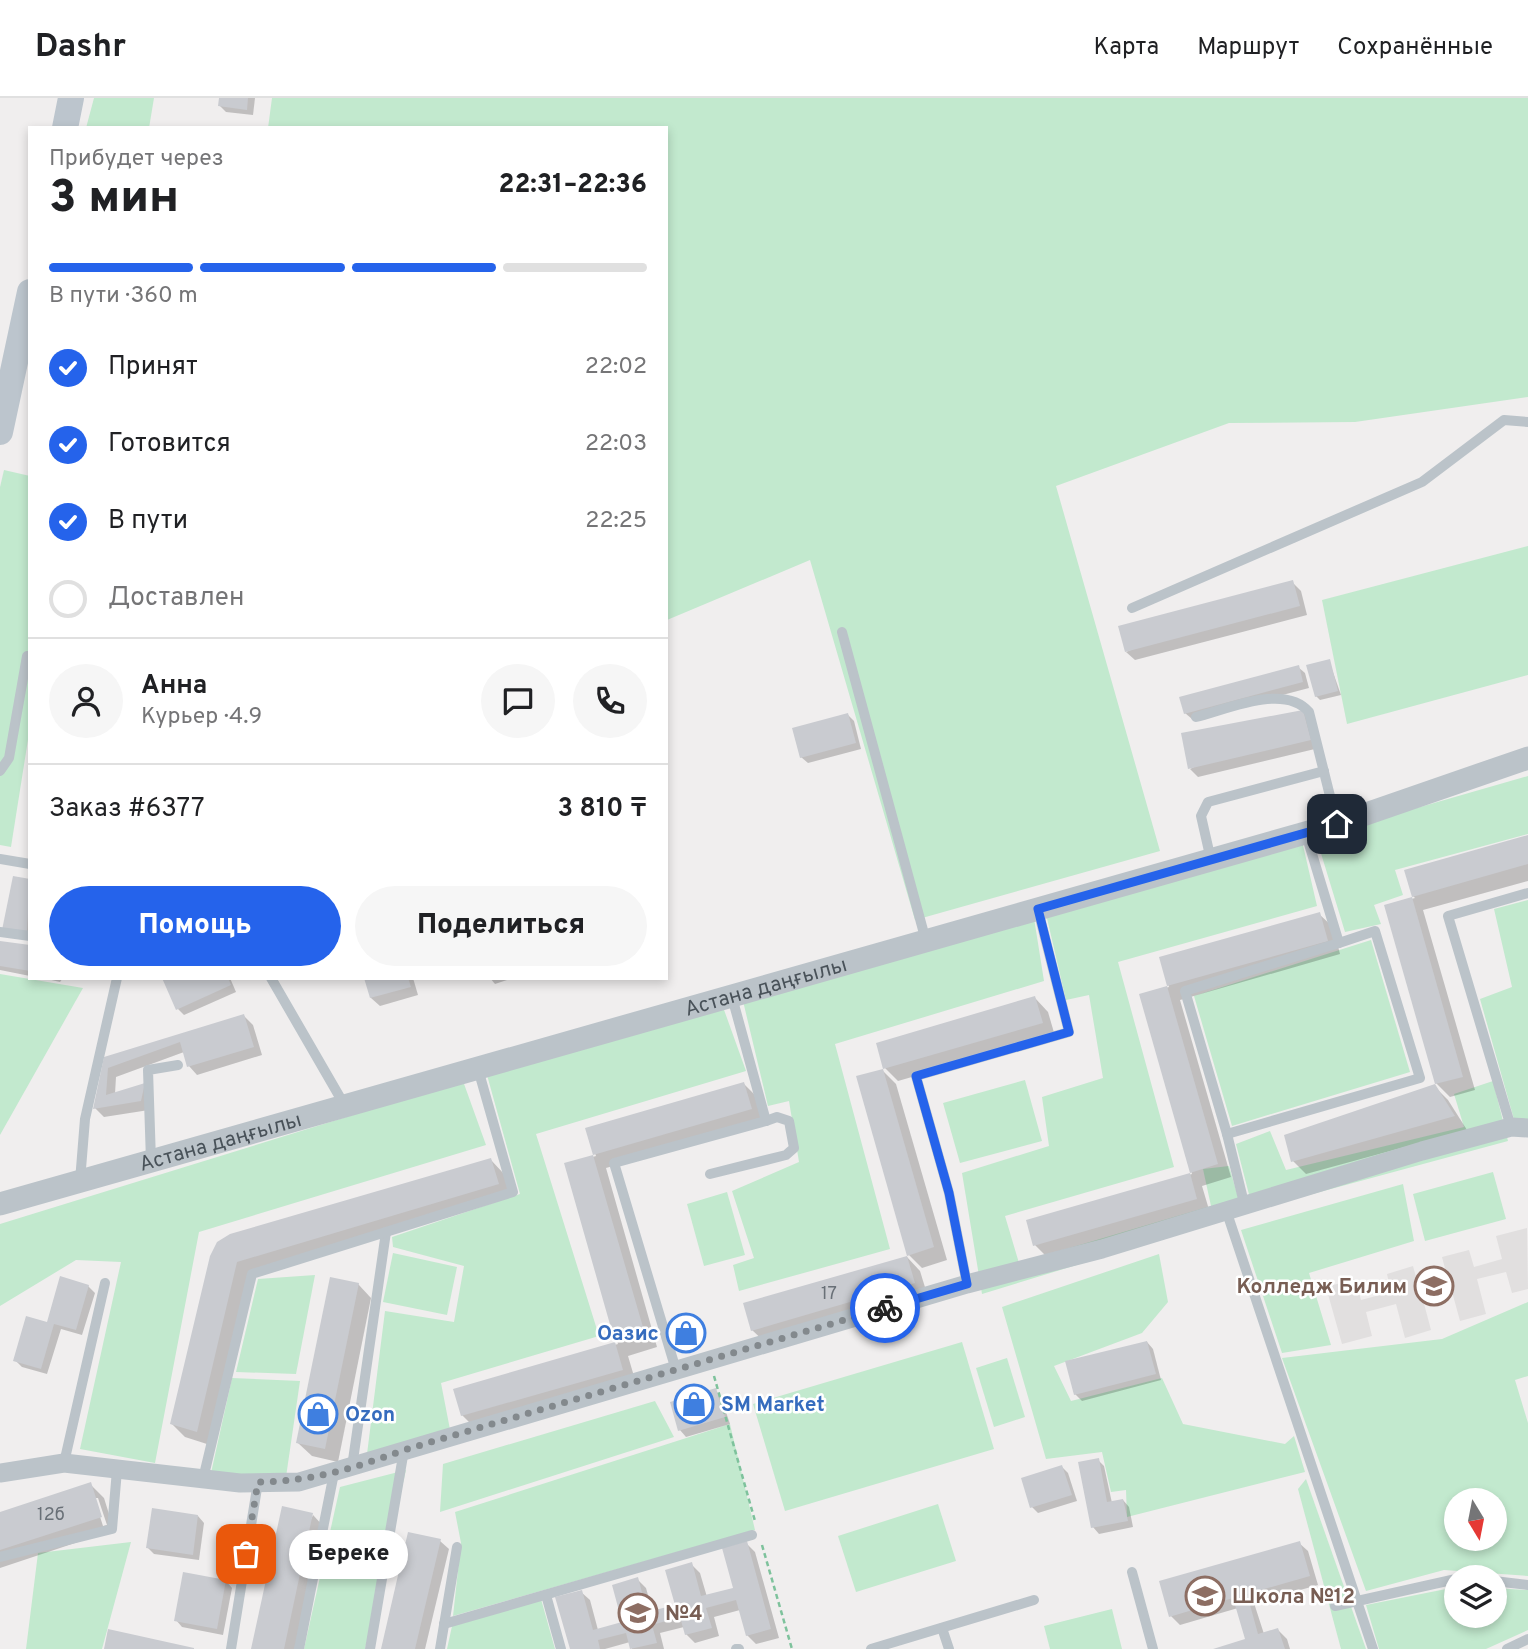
<!DOCTYPE html>
<html lang="ru">
<meta charset="utf-8">
<style>
:root{--surface:#fff;--page:#f6f6f6;--text:#202124;--muted:#757577;--line:#e0e0e0;--accent:#2563eb}
body{margin:0;font-family:Overpass,sans-serif;background:var(--page);color:var(--text);height:100vh;display:flex;flex-direction:column;font-size:26px;white-space:nowrap}
*{box-sizing:border-box;margin:0}
p{font-size:23px;color:var(--muted)}
.icon{flex:none;width:38px;height:38px;fill:none;stroke:currentColor;stroke-width:2;stroke-linecap:round;stroke-linejoin:round}
.map{position:relative;flex:1;overflow:hidden}
.side{position:absolute;left:28px;top:28px;width:640px;height:854px;display:flex;flex-direction:column;background:var(--surface);border-radius:0px;box-shadow:0 4px 10px #0003}
.side>*{flex:none}
.needle{width:46px;rotate:170deg}
.buttons{position:absolute;left:1444px;top:1390px;display:grid;gap:14px}
.buttons a{display:grid;place-items:center;width:63px;height:63px;border-radius:50%;background:var(--surface);box-shadow:0 4px 10px #0003;font-size:35px}
.pin{position:absolute;display:grid;place-items:center;width:60px;height:60px;color:#fff;margin:-30px;border-radius:14px;box-shadow:0 4px 10px #0006}
.courier{position:absolute;display:grid;place-items:center;width:70px;height:70px;margin:-35px;border:5px solid #2563eb;border-radius:50%;background:#fff;color:#222;box-shadow:0 2px 9px #0007}
.bubble{position:absolute;height:49px;border-radius:24px;background:var(--surface);box-shadow:0 4px 10px #0003;font-size:23px;font-weight:800;line-height:49px;text-align:center}
.head em{font-style:normal;font-weight:800}
.head div{display:flex;flex-direction:column-reverse}
.head{display:flex;align-items:center;justify-content:space-between;height:119px;padding:0 21px}
h1{font-size:46px;font-weight:800;line-height:52px}
.bar{display:grid;grid-template-columns:repeat(4,1fr);gap:10px 7px;align-content:center;height:84px;padding:0 21px}
.bar i{height:9px;border-radius:5px;background:var(--line)}
.bar .active{background:var(--accent)}
.bar p{grid-column:span 4}
.line{display:flex;align-items:center;gap:18px;padding:0 21px;border-top:2px solid var(--line)}
.line div{flex:1}
.round{display:grid;place-items:center;flex:none;width:74px;height:74px;border-radius:37px;background:var(--page)}
ol{padding:0 21px;list-style:none}
li{display:flex;align-items:center;gap:21px;height:77px}
li p{margin-inline-start:auto}
li .icon{padding:7px;border-radius:50%;background:var(--accent);color:#fff;stroke-width:4}
li:last-child{color:var(--muted)}
li i{width:38px;height:38px;border:4px solid var(--line);border-radius:50%}
.button{display:flex;gap:14px;margin-top:auto;padding:14px 21px}
.button a{flex:1;height:80px;border-radius:42px;background:var(--accent);color:#fff;font-size:28px;font-weight:800;line-height:80px;text-align:center}
.button a+a{background:var(--page);color:var(--text)}
header{display:flex;align-items:center;gap:42px;box-sizing:border-box;height:98px;padding:0 35px;background:var(--surface);border-bottom:2px solid var(--line)}
header strong{font-size:33px}
nav{display:flex;gap:38px;margin-inline-start:auto;font-size:24px}
.map>svg:first-child{display:block}
.education{fill:#e1dfdf}
.green{fill:#c2e9ce;fill-rule:evenodd}
.shadow{fill:#0003;fill-rule:evenodd}
.building{fill:#c9cbd0}
.lines{fill:none;stroke-linecap:round;stroke-linejoin:round}
.path{stroke:#7ec29c;stroke-width:2.5;stroke-dasharray:5 3.5;stroke-linecap:butt}
.service{stroke:#bbc3c9;stroke-width:10}
.minor{stroke:#bbc3c9;stroke-width:19}
.tertiary{stroke:#bbc3c9;stroke-width:23}
.secondary{stroke:#bcc5cd;stroke-width:26}
.done{stroke:#83898d;stroke-width:7;stroke-dasharray:0 12.6}
.route{stroke:#2563eb;stroke-width:9}
.labels{text-anchor:middle;stroke-width:5;stroke-linejoin:round;paint-order:stroke}
.number-label{font-size:18px;fill:#697077}
.street-label{font-size:21px;fill:#495259;stroke:#fff}
.education-label{font-size:21px;font-weight:bold;fill:#785e54;stroke:#fff;text-anchor:start}
.shop-label{font-size:21px;font-weight:bold;fill:#366cbe;stroke:#fff;text-anchor:start}
</style>
<header>
<strong>Dashr</strong>
<nav><a>Карта</a><a>Маршрут</a><a>Сохранённые</a></nav>
</header>
<div class="map">
<svg width="1528" height="1551" viewBox="0 0 1528 1551">
<rect width="100%" height="100%" fill="#f0eeee"/>
<path class="education" d="M1527,1130L1528,1191L1512,1195L1506,1174L1477,1181L1486,1216L1460,1223L1451,1190L1422,1198L1431,1232L1405,1240L1396,1206L1366,1214L1372,1238L1342,1246L1326,1189L1355,1181L1361,1202L1391,1194L1387,1176L1413,1168L1418,1186L1447,1178L1442,1159L1469,1152L1474,1169L1502,1161L1496,1138Z"/>
<g class="green">
<path d="M94,0H154L149,30H86Z"/>
<path d="M272,0H1528V299L1355,324L1229,325L1056,388L1160,753L915,822L810,462L667,522V30H268Z"/>
<path d="M4,372L30,378V629L11,749L0,747V389Z"/>
<path d="M1528,448V577L1347,626L1322,502Z"/>
<path d="M1528,678V736L1395,772L1403,797L1374,807L1381,826L1345,834L1316,739Z"/>
<path d="M1302,743L1317,808L1118,864L1174,1069L1005,1118L1019,1165L1211,1108L1203,1071L1229,1068L1243,1116L982,1196L962,1075L1049,1048L1042,999L1103,980L1089,897L1066,902L1046,816Z"/>
<path d="M1528,802V1036L1519,1039L1480,901L1512,889L1494,811Z"/>
<path d="M1034,820L1044,883L835,946L890,1151L739,1193L733,1167L754,1160L732,1093L799,1064L789,1003L768,1008L743,903Z"/>
<path d="M1371,842L1410,974L1232,1028L1194,898Z"/>
<path d="M0,876L83,890L0,1037Z"/>
<path d="M723,909L746,973L536,1036L599,1238L441,1285L453,1347L366,1364L385,1213L454,1224L464,1168L393,1149L392,1139L520,1096L487,977Z"/>
<path d="M1025,982L1042,1043L960,1065L943,1005Z"/>
<path d="M463,983L486,1047L199,1134L155,1365L80,1351L121,1164L76,1162L0,1208V1126Z"/>
<path d="M1493,983L1508,1043L1253,1112L1236,1046L1270,1033L1286,1072L1464,1029L1454,996Z"/>
<path d="M1493,1074L1506,1121L1425,1143L1413,1096Z"/>
<path d="M1403,1086L1414,1143L1309,1175L1331,1247L1282,1255L1241,1132Z"/>
<path d="M727,1094L745,1157L704,1168L687,1106Z"/>
<path d="M393,1155L457,1169L447,1217L383,1204Z"/>
<path d="M1159,1156L1168,1204L1142,1235L1054,1268L1071,1303L1162,1280L1183,1326L1285,1346L1294,1338L1305,1374L1127,1419L1126,1392L1111,1394L1102,1354L1046,1361L1002,1209Z"/>
<path d="M315,1177L296,1276L236,1274L258,1181Z"/>
<path d="M1528,1204V1278L1515,1282L1528,1325V1478L1444,1472L1366,1493L1282,1260L1442,1241ZM1456,1402H1494V1440H1456Z"/>
<path d="M962,1244L994,1351L785,1413L753,1306Z"/>
<path d="M1007,1260L1025,1319L994,1329L976,1270Z"/>
<path d="M232,1280L300,1283L286,1379L211,1375Z"/>
<path d="M655,1303L674,1339L440,1414L443,1366Z"/>
<path d="M730,1326L755,1432L453,1518L461,1445L455,1414Z"/>
<path d="M406,1372L365,1551H304L340,1389Z"/>
<path d="M1306,1381L1366,1551H1341L1298,1391Z"/>
<path d="M938,1406L956,1463L856,1494L838,1438Z"/>
<path d="M131,1444L102,1551H26L38,1455Z"/>
<path d="M1456,1489V1517H1494L1495,1490L1528,1492V1532L1486,1551H1379L1366,1507Z"/>
<path d="M541,1501L555,1551H447L452,1528Z"/>
<path d="M1112,1511L1122,1551H1050L1044,1528Z"/>
</g>
<g class="shadow">
<path d="M221,0H255L253,17L226,14L220,8Z"/>
<path d="M1292,484L1301,493L1307,517L1135,562L1126,554Z"/>
<path d="M1329,563L1341,597L1320,602L1316,598Z"/>
<path d="M1298,569L1305,575L1309,590L1192,621L1185,615Z"/>
<path d="M1303,614L1311,623L1319,650L1198,679L1190,671Z"/>
<path d="M848,617L854,623L861,651L808,665L801,659Z"/>
<path d="M1528,739V783L1423,812L1475,992L1450,999L1436,985L1386,808L1415,800L1413,798Z"/>
<path d="M30,783V839L10,838Z"/>
<path d="M1319,816L1333,829L1340,856L1180,902L1231,1079L1202,1088L1210,1115L1049,1161L1035,1147L1028,1123L1192,1076L1141,897L1169,889L1161,861Z"/>
<path d="M0,845L30,849V878L0,872Z"/>
<path d="M43,880H63L60,884Z"/>
<path d="M164,880H230L236,894L184,917L178,911Z"/>
<path d="M366,880H413L418,897L380,908L371,900Z"/>
<path d="M490,880H513L495,886Z"/>
<path d="M1035,900L1048,914L1055,938L898,983L885,970Z"/>
<path d="M244,918L253,927L262,957L197,977L189,968L184,954L116,979L115,996L144,987L149,1012L104,1019L95,1010L105,961Z"/>
<path d="M883,973L896,986L947,1162L922,1170L909,1157Z"/>
<path d="M744,986L757,999L765,1025L606,1070L657,1249L628,1258L636,1285L476,1331L462,1317L455,1292L618,1246L566,1067L596,1058L587,1031Z"/>
<path d="M1434,988L1448,1002L1467,1032L1306,1076L1293,1063Z"/>
<path d="M491,1062L504,1076L511,1099L250,1177L210,1347L185,1339L172,1326L211,1159Z"/>
<path d="M907,1159L920,1173L928,1199L766,1245L752,1232Z"/>
<path d="M358,1186L371,1200L338,1364L312,1358L298,1345Z"/>
<path d="M88,1188L95,1195L82,1237L61,1231L47,1276L22,1269L15,1262Z"/>
<path d="M1147,1244L1153,1251L1161,1282L1082,1303L1075,1296Z"/>
<path d="M715,1292L721,1299L730,1326L686,1339L680,1332Z"/>
<path d="M1098,1362L1104,1368L1112,1405L1123,1402L1129,1409L1133,1429L1099,1436L1093,1429Z"/>
<path d="M1062,1369L1068,1375L1077,1403L1038,1415L1032,1409Z"/>
<path d="M90,1386L104,1400L114,1432L0,1470V1416ZM94,1400H98L107,1427L103,1428Z"/>
<path d="M313,1417L326,1431L300,1551H253Z"/>
<path d="M198,1418L204,1425L199,1462L154,1456L148,1450Z"/>
<path d="M440,1443L449,1451L425,1551H383Z"/>
<path d="M746,1445L755,1454L779,1540L756,1546L747,1537L740,1512L714,1519L719,1538L695,1545L686,1536L684,1529L660,1535L664,1551H632L630,1544L605,1551H571L581,1494L590,1502L598,1532L624,1525L637,1481L646,1490L653,1515L677,1508L691,1466L700,1475L707,1499L735,1491Z"/>
<path d="M1299,1445L1308,1453L1318,1487L1254,1505L1264,1536L1278,1532L1287,1541L1290,1551H1217L1248,1542L1238,1510L1180,1527L1171,1518Z"/>
<path d="M226,1483L232,1490L223,1537L182,1529L176,1522Z"/>
</g>
<g class="building">
<path d="M219,0H248L247,12L218,8Z"/>
<path d="M1293,482L1300,508L1125,554L1118,528Z"/>
<path d="M1330,561L1338,593L1315,599L1306,567Z"/>
<path d="M1299,567L1303,584L1184,616L1179,599Z"/>
<path d="M1303,612L1311,642L1188,671L1181,635Z"/>
<path d="M848,615L856,645L800,660L792,630Z"/>
<path d="M1528,737V766L1412,799L1404,772Z"/>
<path d="M13,778L30,781L27,833L2,832Z"/>
<path d="M1412,799L1463,979L1435,986L1384,807Z"/>
<path d="M1320,814L1328,843L1167,888L1159,859Z"/>
<path d="M0,843L30,847V873L0,868Z"/>
<path d="M162,880H228L231,887L176,912Z"/>
<path d="M364,880H408L411,889L370,900Z"/>
<path d="M1167,888L1218,1066L1190,1075L1139,896Z"/>
<path d="M1035,898L1043,925L883,971L876,945Z"/>
<path d="M244,916L254,949L187,969L180,944L108,970L106,997L145,985L141,1003L93,1011L104,959Z"/>
<path d="M883,971L934,1149L907,1158L856,978Z"/>
<path d="M744,984L752,1011L593,1057L585,1030Z"/>
<path d="M1435,986L1455,1018L1291,1064L1284,1037Z"/>
<path d="M593,1057L645,1236L615,1244L623,1272L461,1318L453,1291L615,1244L564,1065Z"/>
<path d="M491,1060L499,1086L237,1164L197,1334L170,1326L210,1158L217,1144L230,1136Z"/>
<path d="M1190,1075L1197,1101L1033,1148L1026,1122Z"/>
<path d="M907,1158L915,1185L751,1233L743,1205Z"/>
<path d="M60,1178L89,1187L76,1232L54,1226L41,1271L13,1263L26,1218L47,1224Z"/>
<path d="M330,1179L359,1185L325,1351L296,1345Z"/>
<path d="M1147,1243L1156,1276L1074,1297L1065,1263Z"/>
<path d="M716,1290L725,1319L678,1333L670,1304Z"/>
<path d="M1099,1360L1107,1404L1123,1401L1128,1423L1091,1430L1078,1364Z"/>
<path d="M1062,1367L1072,1397L1030,1410L1021,1380Z"/>
<path d="M91,1384L102,1419L0,1452V1414Z"/>
<path d="M282,1408L313,1415L284,1551H251Z"/>
<path d="M152,1410L198,1417L193,1457L146,1450Z"/>
<path d="M408,1434L441,1441L415,1551H381Z"/>
<path d="M747,1443L771,1531L746,1538L736,1502L706,1510L712,1530L685,1537L680,1519L652,1527L657,1545L630,1551L626,1535L598,1542L600,1551H570L555,1499L582,1492L593,1532L622,1524L612,1487L638,1479L647,1514L675,1507L665,1472L692,1464L701,1498L733,1490L722,1450Z"/>
<path d="M1300,1443L1310,1478L1247,1496L1258,1536L1278,1530L1285,1551H1213L1245,1541L1233,1500L1169,1519L1159,1483Z"/>
<path d="M183,1474L226,1482L217,1531L174,1523Z"/>
<path d="M108,1531L194,1550V1551H104Z"/>
</g>
<g class="lines">
<g class="path">
<path d="M714,1278L755,1423"/>
<path d="M762,1447L792,1551"/>
</g>
<g class="service">
<path d="M1132,510L1422,384L1504,322L1528,324"/>
<path d="M842,534L926,843"/>
<path d="M1196,619C1228,611 1285,585 1309,614L1337,726"/>
<path d="M0,673L9,660L27,558"/>
<path d="M0,761L30,766"/>
<path d="M1211,762L1201,718L1208,704L1324,673"/>
<path d="M0,834L30,838"/>
<path d="M271,880L345,1008"/>
<path d="M1511,1029L1448,818L1528,795"/>
<path d="M1227,1036L1185,893L1339,845"/>
<path d="M151,1063L148,972L178,967"/>
<path d="M710,1076L786,1057L794,1050L789,1023L777,1019L766,1023"/>
<path d="M80,1083L85,1021L117,880"/>
<path d="M1244,1105L1227,1036L1420,980L1375,833L1339,845L1306,736"/>
<path d="M1226,1112L1373,1551"/>
<path d="M967,1186L949,1095L916,978L1069,934L1038,812"/>
<path d="M676,1272L614,1065L766,1023L732,899"/>
<path d="M64,1365L105,1185"/>
<path d="M352,1369L386,1134"/>
<path d="M203,1381L252,1176L513,1094L478,971"/>
<path d="M0,1459L112,1431L117,1372"/>
<path d="M1132,1474L1153,1551"/>
<path d="M1494,1483L1528,1487"/>
<path d="M546,1497L561,1551"/>
<path d="M1335,1508L1456,1481"/>
<path d="M444,1526L752,1437"/>
<path d="M942,1530L949,1551"/>
<path d="M231,1551L258,1384"/>
<path d="M299,1551L334,1375"/>
<path d="M370,1551L404,1352"/>
<path d="M440,1551L457,1449"/>
<path d="M736,1551H739"/>
<path d="M871,1551L1034,1502"/>
<path d="M1507,1551L1528,1541"/>
</g>
<path class="minor" d="M0,1375L64,1365L240,1385L299,1384L967,1186L1102,1151L1422,1053L1511,1029L1528,1030"/>
<path class="tertiary" id="s1" d="M0,1106L1337,726L1528,660"/>
<g class="secondary">
<path d="M65,30L71,0"/>
<path d="M0,334L30,194"/>
</g>
</g>
<g class="lines">
<path class="done" d="M246,1456L258,1384C313,1383 352,1371 404,1352L885,1210"/>
<path class="route" d="M885,1210L967,1186L949,1095L916,978L1069,934L1038,811L1337,726"/>
</g>
<defs>
<symbol id="university-ring" viewBox="-11 -11 22 22"><circle r="9.5" fill="#fff" stroke="#8d6e63" stroke-width="1.5"/><path d="M0-5L7-2L0 1L-7-2ZM-4 1L0 2.5L4 1V4Q0 6-4 4Z" fill="#8d6e63"/></symbol>
<symbol id="shop-ring" viewBox="-11 -11 22 22"><circle r="9.5" fill="#fff" stroke="#3f7fe0" stroke-width="1.5"/><path d="M-5-2.5h2.3a2.7 3.5 0 0 1 5.4 0H5L5.5 6h-11ZM-1.5-2.5h3a1.5 2.3 0 0 0-3 0Z" fill="#3f7fe0"/></symbol>
<symbol id="school-ring" viewBox="-11 -11 22 22"><circle r="9.5" fill="#fff" stroke="#8d6e63" stroke-width="1.5"/><path d="M0-5L7-2L0 1L-7-2ZM-4 1L0 2.5L4 1V4Q0 6-4 4Z" fill="#8d6e63"/></symbol>
</defs>
<g fill-rule="evenodd">
<use href="#university-ring" x="1412" y="1166" width="44" height="44"/>
<use href="#shop-ring" x="664" y="1213" width="44" height="44"/>
<use href="#shop-ring" x="672" y="1284" width="44" height="44"/>
<use href="#shop-ring" x="296" y="1294" width="44" height="44"/>
<use href="#school-ring" x="1183" y="1476" width="44" height="44"/>
<use href="#school-ring" x="616" y="1493" width="44" height="44"/>
</g>
<g class="labels">
<g class="number-label">
<text x="829" y="1201">17</text>
<text x="51" y="1422">12б</text>
</g>
<g class="street-label">
<text dy="7" stroke="none"><textPath href="#s1" startOffset="796">Астана даңғылы</textPath></text>
<text dy="7" stroke="none"><textPath href="#s1" startOffset="229">Астана даңғылы</textPath></text>
</g>
<g class="education-label">
<text x="1407" y="1195" text-anchor="end">Колледж Билим</text>
<text x="1232" y="1505">Школа №12</text>
<text x="665" y="1522">№4</text>
</g>
<g class="shop-label">
<text x="659" y="1242" text-anchor="end">Оазис</text>
<text x="721" y="1313">SM Market</text>
<text x="345" y="1323">Ozon</text>
</g>
</g>
</svg>
<div class="buttons">
<a><svg class="needle" viewBox="-14 -14 28 28"><path d="M0-13l5 13h-10z" fill="#e53935"/><path d="M0 13l5-13h-10z" fill="#757577"/></svg></a>
<a><svg class="icon" aria-label="layers" viewBox="0 0 24 24"><path d="M12 4l9 5-9 5-9-5zM3 14l9 5 9-5"/></svg></a>
</div>
<div class="pin" style="left:246px;top:1456px;background:#ea580c"><svg class="icon" aria-label="bag" viewBox="0 0 24 24"><path d="M5 8h14l-1 12H6zM9 8a3 3 0 0 1 6 0"/></svg></div>
<div class="pin" style="left:1337px;top:726px;background:#1f2937"><svg class="icon" aria-label="home" viewBox="0 0 24 24"><path d="M3 11l9-7 9 7M6 9v11h12V9"/></svg></div>
<div class="courier" style="left:885px;top:1210px"><svg class="icon" aria-label="bike" viewBox="0 0 24 24"><circle cx="6" cy="16" r="4"/><circle cx="18" cy="16" r="4"/><path d="M6 16l4-8h5l3 8M10 8l3 8H6M13 5h3"/></svg></div>
<div class="bubble" style="left:289px;top:1432px;width:119px">Береке</div>
<section class="side">
<div class="head"><div><h1>3 мин</h1><p>Прибудет через</p></div><em>22:31–22:36</em></div>
<div class="bar"><i class="active"></i><i class="active"></i><i class="active"></i><i></i><p>В пути · 360 m</p></div>
<ol>
<li><svg class="icon" aria-label="check" viewBox="0 0 24 24"><path d="M5 12l5 5 9-10"/></svg>Принят<p>22:02</p></li>
<li><svg class="icon" aria-label="check" viewBox="0 0 24 24"><path d="M5 12l5 5 9-10"/></svg>Готовится<p>22:03</p></li>
<li><svg class="icon" aria-label="check" viewBox="0 0 24 24"><path d="M5 12l5 5 9-10"/></svg>В пути<p>22:25</p></li>
<li><i></i>Доставлен</li>
</ol>
<div class="line" style="height:126px"><a class="round"><svg class="icon" aria-label="person" viewBox="0 0 24 24"><circle cx="12" cy="8" r="4"/><path d="M4 21q1-7 8-7t8 7"/></svg></a><div><b>Анна</b><p>Курьер · 4.9</p></div><a class="round"><svg class="icon" aria-label="chat" viewBox="0 0 24 24"><path d="M4 5h16v11H9l-5 4z"/></svg></a><a class="round"><svg class="icon" aria-label="phone" viewBox="0 0 24 24"><path d="M5 4h4l2 5-3 2q2 4 5 5l2-3 5 2v4C11 20 4 13 5 4z"/></svg></a></div>
<div class="line" style="height:91px"><div>Заказ #6377</div><b>3 810 ₸</b></div>
<div class="button"><a>Помощь</a><a>Поделиться</a></div>
</section>
</div>
